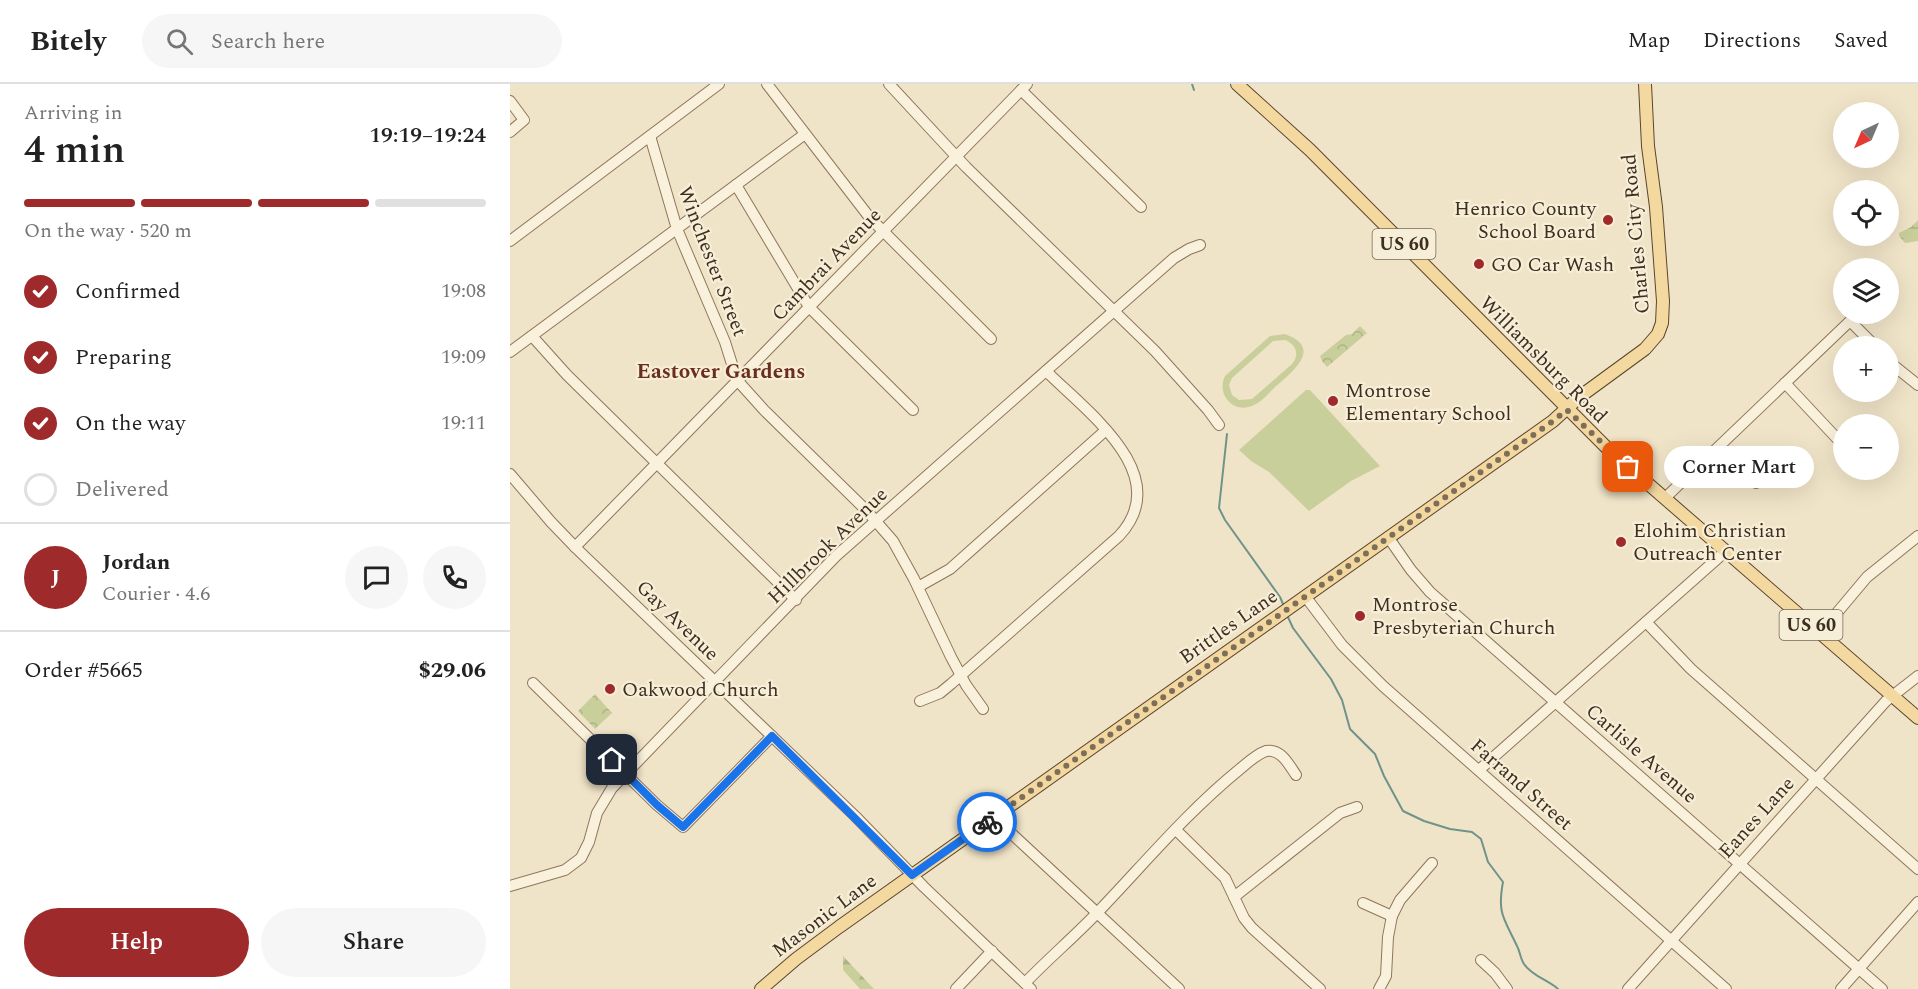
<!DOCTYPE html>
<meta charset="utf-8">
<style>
:root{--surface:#fff;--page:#f6f6f6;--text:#222;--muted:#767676;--line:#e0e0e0;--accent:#9e2a2b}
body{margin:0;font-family:Spectral,serif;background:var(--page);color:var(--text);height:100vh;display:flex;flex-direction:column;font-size:22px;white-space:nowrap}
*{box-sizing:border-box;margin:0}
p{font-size:20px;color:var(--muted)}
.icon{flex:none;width:33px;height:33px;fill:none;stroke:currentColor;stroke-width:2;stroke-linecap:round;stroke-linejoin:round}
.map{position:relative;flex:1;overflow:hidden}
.sheet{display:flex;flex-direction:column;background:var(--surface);width:510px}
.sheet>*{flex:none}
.needle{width:39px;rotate:224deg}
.controls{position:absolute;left:1323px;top:18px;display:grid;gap:12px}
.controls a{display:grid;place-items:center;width:66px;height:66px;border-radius:50%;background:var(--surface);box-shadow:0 6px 24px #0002;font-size:30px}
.pin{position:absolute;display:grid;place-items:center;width:51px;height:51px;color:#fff;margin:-26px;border-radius:12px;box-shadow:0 3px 9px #0006}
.courier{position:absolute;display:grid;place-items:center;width:60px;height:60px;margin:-30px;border:4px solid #1a73e8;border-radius:50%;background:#fff;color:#222;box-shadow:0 2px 8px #0007}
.bubble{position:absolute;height:42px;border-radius:21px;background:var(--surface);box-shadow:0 6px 24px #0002;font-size:20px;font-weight:600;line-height:42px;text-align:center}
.summary em{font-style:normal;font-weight:600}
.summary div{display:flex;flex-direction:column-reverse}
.summary{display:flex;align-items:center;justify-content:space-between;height:102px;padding:0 24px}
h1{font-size:39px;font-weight:600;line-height:45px}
.bar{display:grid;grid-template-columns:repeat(4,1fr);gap:9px 6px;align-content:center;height:72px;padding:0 24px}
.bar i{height:8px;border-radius:4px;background:var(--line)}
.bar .current{background:var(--accent)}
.bar p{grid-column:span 4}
.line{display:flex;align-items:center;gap:15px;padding:0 24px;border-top:2px solid var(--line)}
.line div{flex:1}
.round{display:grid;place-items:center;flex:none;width:63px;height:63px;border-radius:32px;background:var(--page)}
ol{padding:0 24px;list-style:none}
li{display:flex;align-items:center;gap:18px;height:66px}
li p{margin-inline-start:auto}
li .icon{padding:6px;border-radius:50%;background:var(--accent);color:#fff;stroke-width:4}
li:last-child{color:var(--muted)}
li i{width:33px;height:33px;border:3px solid var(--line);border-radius:50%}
.button{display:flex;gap:12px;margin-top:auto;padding:12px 24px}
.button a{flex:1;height:69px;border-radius:36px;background:var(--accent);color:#fff;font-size:24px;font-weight:600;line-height:69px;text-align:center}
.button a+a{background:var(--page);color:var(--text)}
header{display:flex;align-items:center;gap:36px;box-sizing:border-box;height:84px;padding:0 30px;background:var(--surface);border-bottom:2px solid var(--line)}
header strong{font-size:28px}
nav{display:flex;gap:33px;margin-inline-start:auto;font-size:21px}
.search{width:420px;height:54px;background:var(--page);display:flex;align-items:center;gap:15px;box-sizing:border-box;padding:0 21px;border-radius:33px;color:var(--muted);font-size:22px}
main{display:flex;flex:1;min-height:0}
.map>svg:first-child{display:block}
.forest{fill:url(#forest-firs)}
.wetland{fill:url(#wetland-marsh)}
.park{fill:url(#park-crowns)}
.garden{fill:#c9cf9b;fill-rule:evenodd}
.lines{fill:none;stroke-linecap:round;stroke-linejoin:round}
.stream{stroke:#6f938a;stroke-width:2}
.minor-casing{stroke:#8d765c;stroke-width:12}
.major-casing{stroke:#5b4430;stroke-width:14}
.minor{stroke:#faf1dc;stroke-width:10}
.major{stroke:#f3d9a0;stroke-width:12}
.done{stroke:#7c6e5b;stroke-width:6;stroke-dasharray:0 10.8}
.route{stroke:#1a73e8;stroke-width:8}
.poi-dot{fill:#9e2a2b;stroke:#f7eed8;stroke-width:2}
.labels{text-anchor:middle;stroke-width:4.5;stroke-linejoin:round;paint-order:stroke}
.shield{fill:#f7eed8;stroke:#756857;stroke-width:1.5}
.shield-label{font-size:18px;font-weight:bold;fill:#3d2e20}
.poi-label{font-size:20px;fill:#3d2e20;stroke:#f7eed8;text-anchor:start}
.street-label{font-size:20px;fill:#3d2e20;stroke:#f7eed8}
.neighbourhood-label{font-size:21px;font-weight:bold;fill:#6b2e1e;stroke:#f7eed8}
</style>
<header>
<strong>Bitely</strong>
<div class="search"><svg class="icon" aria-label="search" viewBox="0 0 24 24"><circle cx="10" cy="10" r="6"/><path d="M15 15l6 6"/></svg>Search here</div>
<nav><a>Map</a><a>Directions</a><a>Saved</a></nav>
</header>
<main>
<section class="sheet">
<div class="summary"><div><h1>4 min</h1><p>Arriving in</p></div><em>19:19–19:24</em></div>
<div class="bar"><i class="current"></i><i class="current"></i><i class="current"></i><i></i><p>On the way · 520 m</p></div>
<ol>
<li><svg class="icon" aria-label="check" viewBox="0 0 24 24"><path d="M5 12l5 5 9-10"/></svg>Confirmed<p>19:08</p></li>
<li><svg class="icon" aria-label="check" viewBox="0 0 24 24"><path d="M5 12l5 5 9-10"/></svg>Preparing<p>19:09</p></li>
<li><svg class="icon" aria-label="check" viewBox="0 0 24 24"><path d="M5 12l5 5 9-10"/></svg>On the way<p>19:11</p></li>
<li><i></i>Delivered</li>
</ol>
<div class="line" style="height:108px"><b class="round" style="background:var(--accent);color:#fff">J</b><div><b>Jordan</b><p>Courier · 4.6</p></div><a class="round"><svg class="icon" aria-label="chat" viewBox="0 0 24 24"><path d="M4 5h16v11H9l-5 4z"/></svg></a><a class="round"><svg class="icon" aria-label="phone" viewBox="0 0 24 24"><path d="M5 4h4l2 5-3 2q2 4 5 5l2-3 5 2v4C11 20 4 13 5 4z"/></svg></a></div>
<div class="line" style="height:78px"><div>Order #5665</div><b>$29.06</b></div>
<div class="button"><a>Help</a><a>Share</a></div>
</section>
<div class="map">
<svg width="1408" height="905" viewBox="0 0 1408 905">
<defs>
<pattern id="forest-firs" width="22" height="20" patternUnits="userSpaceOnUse" patternTransform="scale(1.5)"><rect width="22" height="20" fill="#c9cf9b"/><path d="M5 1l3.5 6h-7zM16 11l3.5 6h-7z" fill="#aeb285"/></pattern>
<pattern id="wetland-marsh" width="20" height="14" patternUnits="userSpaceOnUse" patternTransform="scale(1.5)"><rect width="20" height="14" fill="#c9cf9b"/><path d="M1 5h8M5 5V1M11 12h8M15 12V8" fill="none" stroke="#aeb285"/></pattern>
<pattern id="park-crowns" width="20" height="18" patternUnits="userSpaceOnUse" patternTransform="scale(1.5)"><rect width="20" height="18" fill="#c9cf9b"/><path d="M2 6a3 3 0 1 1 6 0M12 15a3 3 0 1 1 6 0" fill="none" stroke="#aeb285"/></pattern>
</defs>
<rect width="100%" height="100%" fill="#f0e4c8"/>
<path class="forest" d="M333,872L364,905H350L333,886Z"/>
<path class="wetland" d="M1408,136V157L1395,159L1389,152V149L1401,143Z"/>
<g class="park">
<path d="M850,242L857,249L817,283L812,277L810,272L836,251L842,250Z"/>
<path d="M85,610L102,629L85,645L68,627Z"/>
</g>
<g class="garden">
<path d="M775,250C814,264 782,288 765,303C759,309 752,318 744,321C724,331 706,311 715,292L760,252ZM775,256C786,260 790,271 782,280L742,315L729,316L722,311L719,301L722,294L763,257Z"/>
<path d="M796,306H800L870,382L841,397L799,427L759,388L741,377L729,366Z"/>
</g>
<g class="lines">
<g class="stream">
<path d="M682,0L684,6"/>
<path d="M717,350L709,424L715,436L770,513L773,520"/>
<path d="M777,531L783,544L821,595L832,616L840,645L865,670L874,692L893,727L914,737L940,745L962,748L971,755L978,778L993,798C987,830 994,834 1007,862C1010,867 1010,874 1014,880C1022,892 1038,896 1048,905"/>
</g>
<defs>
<g id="minor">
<path d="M257,0L360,134L481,255"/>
<path d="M379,0L456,83L645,267L698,326L709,341"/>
<path d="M511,6L631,123"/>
<path d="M0,17L14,36L0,48"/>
<path d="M140,52L167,145L215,258L227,296L254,326L356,426L383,457L404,495L441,573L456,601L473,625"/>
<path d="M226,101L299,223L403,326"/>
<path d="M0,157L209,0"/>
<path d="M22,252L57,291L286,516"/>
<path d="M0,268L295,50"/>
<path d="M1378,277L1408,301"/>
<path d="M1275,299L1334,362"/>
<path d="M1209,363L1246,399"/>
<path d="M0,390L41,438L67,465L345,732L414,803L521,905"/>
<path d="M1155,414L1340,237L1365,262"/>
<path d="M878,453L901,486L920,508L1372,905"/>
<path d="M65,463L517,0"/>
<path d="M408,503L440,485L596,346"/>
<path d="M795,512L832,561L873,602L1216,905"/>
<path d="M1136,538L1181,585L1408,785"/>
<path d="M1310,549L1357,493L1408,452"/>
<path d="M23,599L147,721L173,743L262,652"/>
<path d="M410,617L430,609L441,600L609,452C666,391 576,327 536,287"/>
<path d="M969,686L1216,467"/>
<path d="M486,731L502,750L669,905"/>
<path d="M666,746L715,794L734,834L742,844L810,905"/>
<path d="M0,802L55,786L71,774L79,758L87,729L102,704L326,472L664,174L679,165L690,161"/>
<path d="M724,813L830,729L847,723"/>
<path d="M853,819L882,832"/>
<path d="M971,876L985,889L997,905"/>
<path d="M515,899C538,875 564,853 587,829C634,780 677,728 730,685C737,679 747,670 756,667C771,664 779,681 786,691"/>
<path d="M446,905L482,867"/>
<path d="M869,905L876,892L878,853L882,832L890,816L922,779"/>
<path d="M1118,905L1376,617L1408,592"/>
<path d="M1331,905L1408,818"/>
</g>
<g id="major">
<path d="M727,0L800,66L1098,365L1408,634"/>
<path d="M251,905L286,875L329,843L1043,337L1068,314L1135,265L1148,250L1152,239L1153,217L1146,123L1138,62L1135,0"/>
</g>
</defs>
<use href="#minor" class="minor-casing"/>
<use href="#major" class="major-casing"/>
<use href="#minor" class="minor"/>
<use href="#major" class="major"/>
</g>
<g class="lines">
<path class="done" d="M477,738L1043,337L1057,326L1118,383"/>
<path class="route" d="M102,676L147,721L173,743L262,652L402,791L477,738"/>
</g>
<g class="poi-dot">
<circle cx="1098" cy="136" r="6"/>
<circle cx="969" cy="180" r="6"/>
<circle cx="823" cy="317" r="6"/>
<circle cx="1111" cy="458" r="6"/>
<circle cx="850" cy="532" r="6"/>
<circle cx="100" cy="605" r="6"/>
</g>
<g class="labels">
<g class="shield">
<rect x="862.5" y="145" width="63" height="30" rx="4.5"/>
<rect x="1269.5" y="526" width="63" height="30" rx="4.5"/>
</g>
<g class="shield-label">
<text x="894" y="166">US 60</text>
<text x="1301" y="547">US 60</text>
</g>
<g class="poi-label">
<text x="1086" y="131" text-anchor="end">Henrico County<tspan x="1086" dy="23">School Board</tspan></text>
<text x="981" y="187">GO Car Wash</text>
<text x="835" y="313">Montrose<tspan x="835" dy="23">Elementary School</tspan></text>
<text x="1123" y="453">Elohim Christian<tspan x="1123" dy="23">Outreach Center</tspan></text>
<text x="862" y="527">Montrose<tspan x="862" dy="23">Presbyterian Church</tspan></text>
<text x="112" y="612">Oakwood Church</text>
</g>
<g class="street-label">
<text transform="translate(1125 150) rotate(-95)" y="7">Charles City Road</text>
<text transform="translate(203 177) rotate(69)" y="7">Winchester Street</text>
<text transform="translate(316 180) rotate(-46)" y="7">Cambrai Avenue</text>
<text transform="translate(1034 275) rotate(45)" y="7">Williamsburg Road</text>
<text transform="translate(317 461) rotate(-44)" y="7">Hillbrook Avenue</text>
<text transform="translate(168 536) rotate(44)" y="7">Gay Avenue</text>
<text transform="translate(718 542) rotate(-35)" y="7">Brittles Lane</text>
<text transform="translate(1132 669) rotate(41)" y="7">Carlisle Avenue</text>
<text transform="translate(1012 700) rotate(41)" y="7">Farrand Street</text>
<text transform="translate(1246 733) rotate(-48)" y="7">Eanes Lane</text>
<text transform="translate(314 831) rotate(-37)" y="7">Masonic Lane</text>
</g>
<g class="neighbourhood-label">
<text x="211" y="294">Eastover Gardens</text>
</g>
</g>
</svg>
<div class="controls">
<a><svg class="needle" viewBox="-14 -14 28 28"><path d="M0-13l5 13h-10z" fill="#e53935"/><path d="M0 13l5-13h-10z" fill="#767676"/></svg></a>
<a><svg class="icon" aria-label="locate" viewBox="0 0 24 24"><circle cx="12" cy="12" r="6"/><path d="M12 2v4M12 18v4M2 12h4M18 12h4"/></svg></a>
<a><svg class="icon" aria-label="layers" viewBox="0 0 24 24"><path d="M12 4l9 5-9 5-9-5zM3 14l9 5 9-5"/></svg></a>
<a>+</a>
<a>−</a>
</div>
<div class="pin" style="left:1118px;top:383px;background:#ea580c"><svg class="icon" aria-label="bag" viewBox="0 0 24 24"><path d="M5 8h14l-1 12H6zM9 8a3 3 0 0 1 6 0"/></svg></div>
<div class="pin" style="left:102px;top:676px;background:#1f2937"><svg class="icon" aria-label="home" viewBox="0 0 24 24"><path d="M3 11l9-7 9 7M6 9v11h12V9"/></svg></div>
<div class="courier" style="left:477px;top:738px"><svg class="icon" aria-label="bike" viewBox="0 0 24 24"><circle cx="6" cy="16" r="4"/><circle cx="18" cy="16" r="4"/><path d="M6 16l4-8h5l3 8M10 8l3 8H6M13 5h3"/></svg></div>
<div class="bubble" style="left:1154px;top:362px;width:150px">Corner Mart</div>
</div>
</main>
